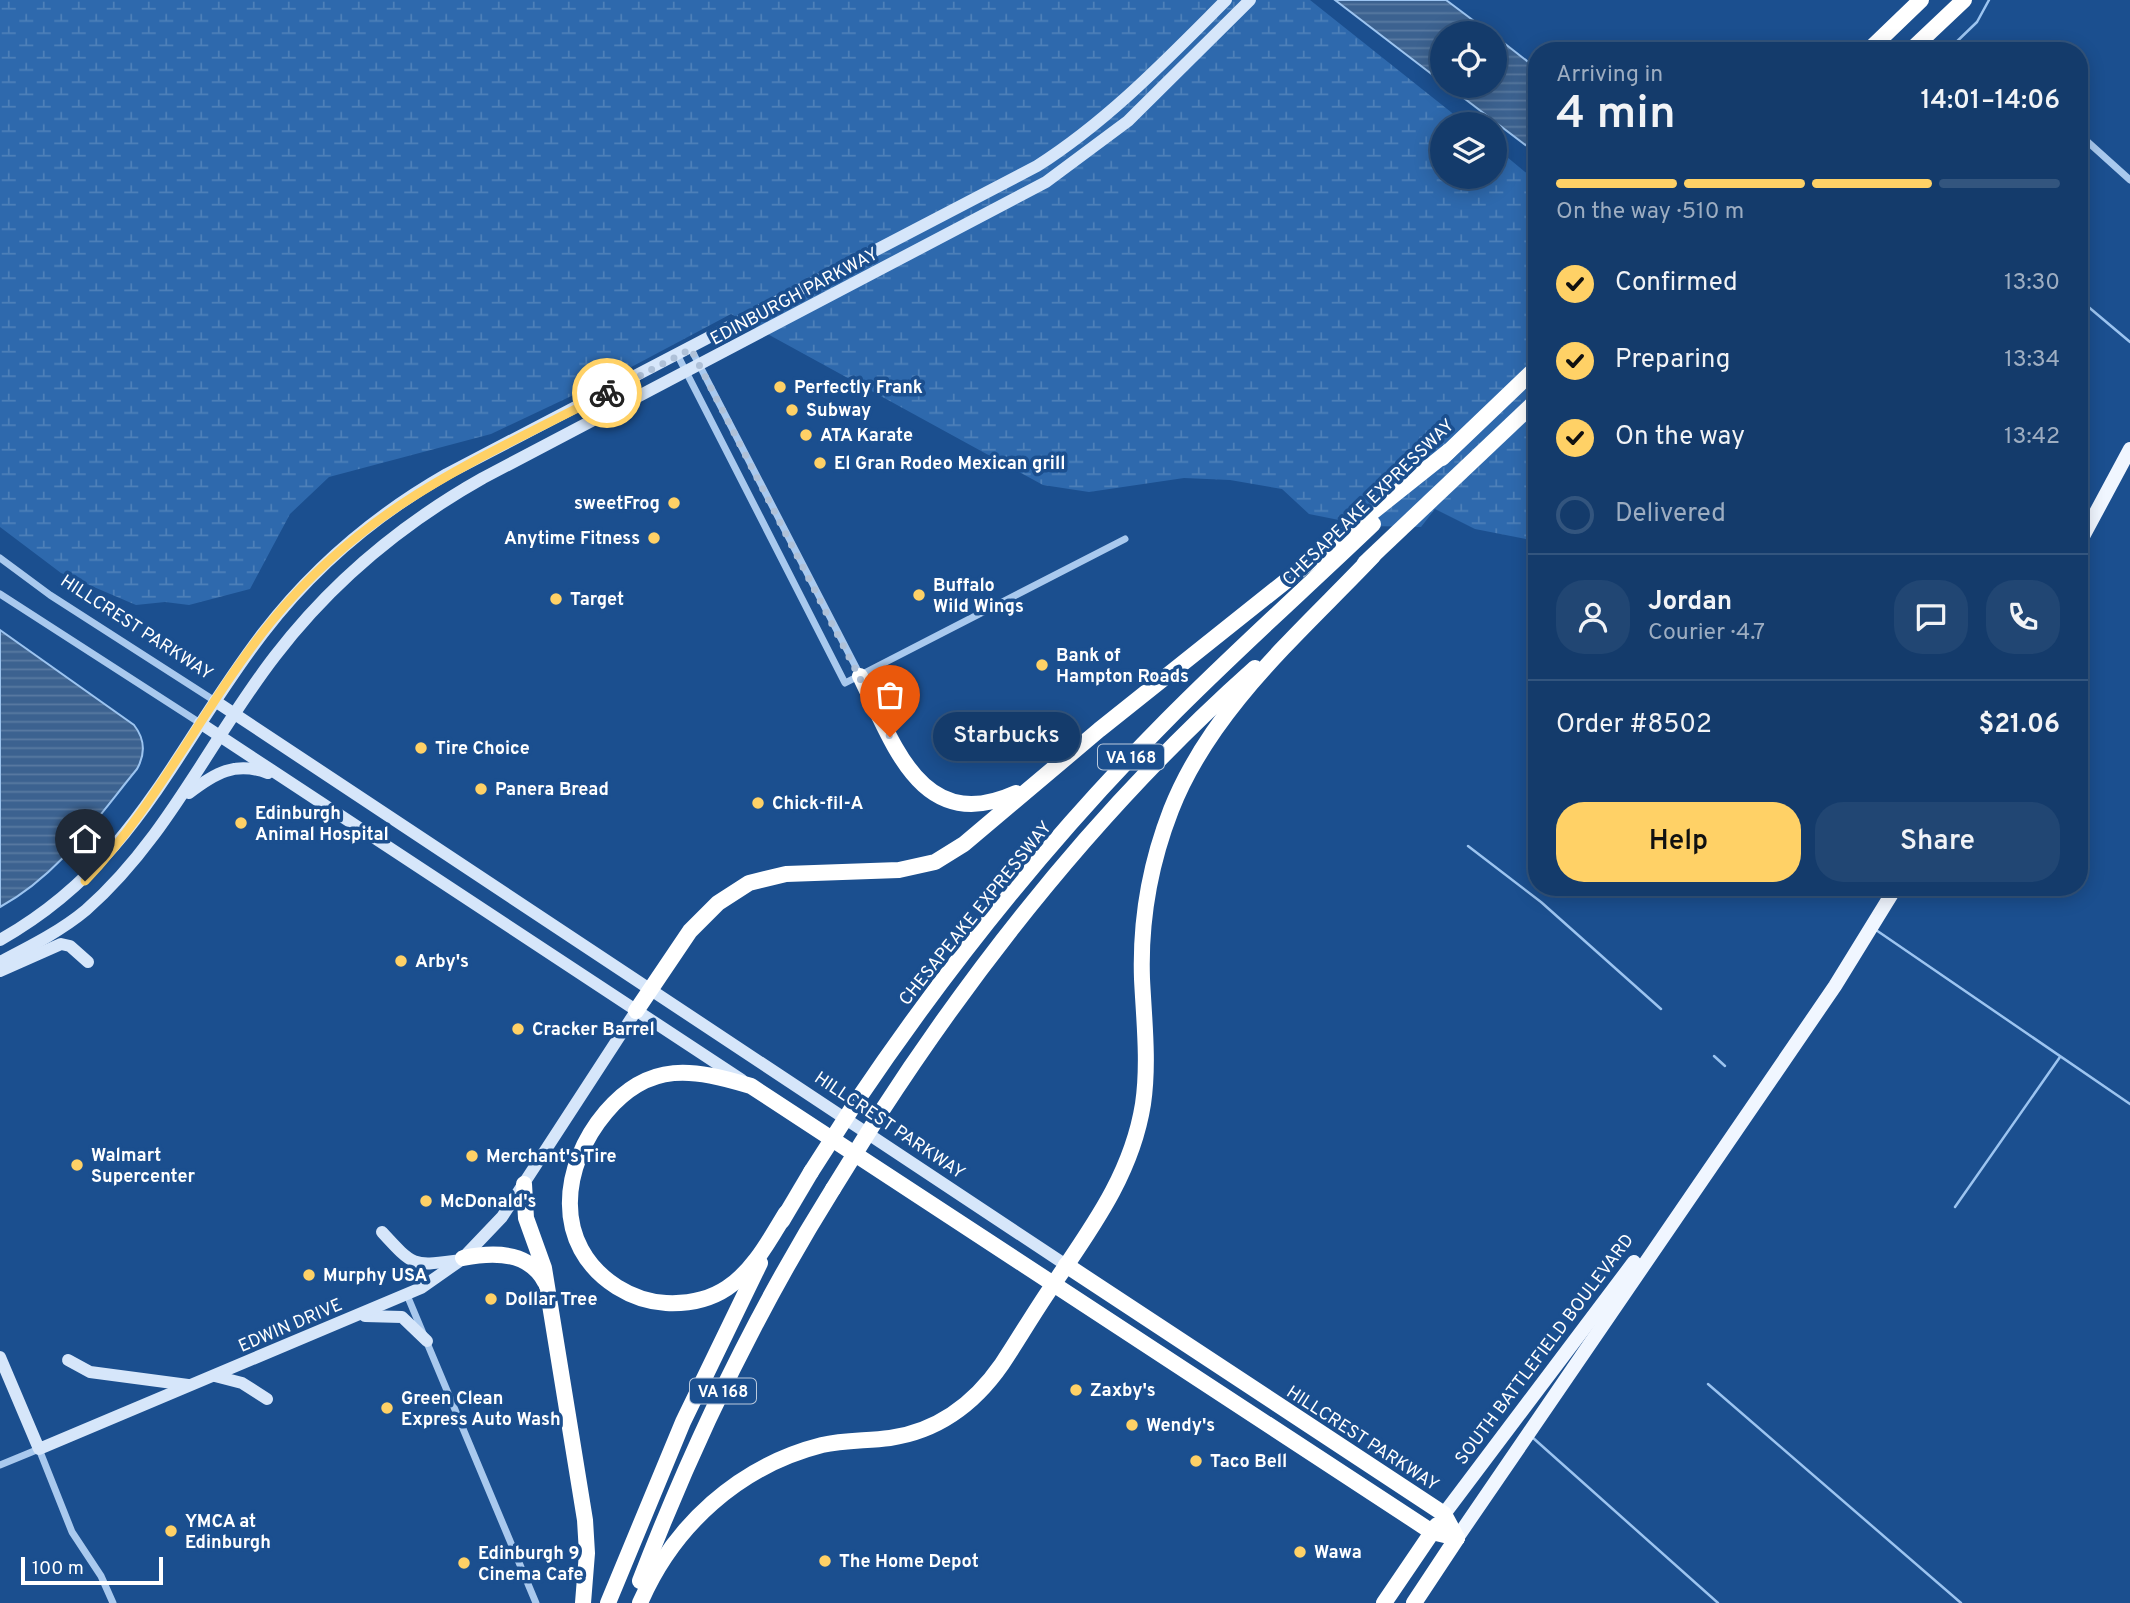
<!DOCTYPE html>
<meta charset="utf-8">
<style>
:root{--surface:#143b6b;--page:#214673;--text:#f1f3f6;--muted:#9dadc1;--line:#33557e;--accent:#ffd166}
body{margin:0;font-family:Overpass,sans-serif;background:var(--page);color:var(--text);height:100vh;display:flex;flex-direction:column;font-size:26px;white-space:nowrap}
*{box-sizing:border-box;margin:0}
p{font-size:23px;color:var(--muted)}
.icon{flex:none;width:38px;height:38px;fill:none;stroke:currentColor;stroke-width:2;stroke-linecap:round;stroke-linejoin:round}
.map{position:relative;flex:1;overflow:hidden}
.drawer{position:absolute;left:1528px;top:42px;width:560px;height:854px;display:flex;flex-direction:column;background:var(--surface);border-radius:28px;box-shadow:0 4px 18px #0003,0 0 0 2px var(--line)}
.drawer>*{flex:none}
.controls{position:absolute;left:1430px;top:21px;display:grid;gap:14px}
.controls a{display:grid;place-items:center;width:77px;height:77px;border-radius:50%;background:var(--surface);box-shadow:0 4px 18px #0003,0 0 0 2px var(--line);font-size:35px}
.scale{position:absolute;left:21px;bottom:18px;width:142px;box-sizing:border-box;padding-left:7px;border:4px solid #fff;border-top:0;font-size:19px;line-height:24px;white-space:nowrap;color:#fff;-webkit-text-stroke:5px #1b4f8f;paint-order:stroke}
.pin{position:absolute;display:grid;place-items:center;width:60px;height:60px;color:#fff;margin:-72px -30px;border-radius:50% 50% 50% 0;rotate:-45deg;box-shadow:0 0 7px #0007}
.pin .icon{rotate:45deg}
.courier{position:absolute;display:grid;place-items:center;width:70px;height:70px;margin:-35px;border:5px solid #ffd166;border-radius:50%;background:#fff;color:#222;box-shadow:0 2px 9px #0007}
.bubble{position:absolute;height:49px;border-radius:24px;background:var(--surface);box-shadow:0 4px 18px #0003,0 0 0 2px var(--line);font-size:23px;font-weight:600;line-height:49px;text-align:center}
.summary em{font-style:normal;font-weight:600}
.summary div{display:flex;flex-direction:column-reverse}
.summary{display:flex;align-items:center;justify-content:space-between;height:119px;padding:0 28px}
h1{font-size:46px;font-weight:600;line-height:52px}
.bar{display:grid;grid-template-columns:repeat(4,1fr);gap:10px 7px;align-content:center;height:84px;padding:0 28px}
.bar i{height:9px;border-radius:5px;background:var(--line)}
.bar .active{background:var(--accent)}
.bar p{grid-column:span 4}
.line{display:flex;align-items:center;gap:18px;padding:0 28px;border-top:2px solid var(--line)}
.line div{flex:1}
.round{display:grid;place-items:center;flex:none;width:74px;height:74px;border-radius:28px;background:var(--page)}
ol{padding:0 28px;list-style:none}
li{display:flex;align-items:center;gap:21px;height:77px}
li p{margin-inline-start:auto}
li .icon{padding:7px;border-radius:50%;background:var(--accent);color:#111;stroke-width:4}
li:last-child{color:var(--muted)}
li i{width:38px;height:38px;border:4px solid var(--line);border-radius:50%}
.primary-button{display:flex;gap:14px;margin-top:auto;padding:14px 28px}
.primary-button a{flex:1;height:80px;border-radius:28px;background:var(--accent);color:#111;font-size:28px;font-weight:600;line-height:80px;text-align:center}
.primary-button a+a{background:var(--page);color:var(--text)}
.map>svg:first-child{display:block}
.wetland{fill:url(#wetland-marsh)}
.water{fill:url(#water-rules);stroke:#9cc4f0;stroke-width:2}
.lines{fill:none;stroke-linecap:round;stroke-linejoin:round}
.stream{stroke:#9cc4f0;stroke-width:2.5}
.street{stroke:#a9c9ee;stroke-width:7}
.secondary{stroke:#d6e6fa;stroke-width:12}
.primary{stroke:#f0f6ff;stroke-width:14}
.highway{stroke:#fff;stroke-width:16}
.highway-bridge{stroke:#fff;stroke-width:16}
.done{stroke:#afc1d8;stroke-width:7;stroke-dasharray:0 12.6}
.route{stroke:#ffd166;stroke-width:9}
.poi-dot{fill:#ffd166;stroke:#1b4f8f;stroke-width:2.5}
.labels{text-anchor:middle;stroke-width:7;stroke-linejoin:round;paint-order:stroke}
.shield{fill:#1b4f8f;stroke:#bbcadd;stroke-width:2}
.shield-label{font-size:16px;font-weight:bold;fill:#fff}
.street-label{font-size:18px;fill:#fff;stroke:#1b4f8f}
.poi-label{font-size:18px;font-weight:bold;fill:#fff;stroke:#1b4f8f;text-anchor:start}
</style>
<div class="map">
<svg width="2130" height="1603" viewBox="0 0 2130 1603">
<defs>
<pattern id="wetland-marsh" width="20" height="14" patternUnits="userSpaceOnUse" patternTransform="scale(1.75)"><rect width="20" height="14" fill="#2e69ad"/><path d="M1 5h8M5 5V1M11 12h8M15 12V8" fill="none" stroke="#4d80b9"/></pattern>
<pattern id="water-rules" width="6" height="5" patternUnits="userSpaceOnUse" patternTransform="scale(1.75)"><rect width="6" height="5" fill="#3c6290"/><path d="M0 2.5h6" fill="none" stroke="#597aa1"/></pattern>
</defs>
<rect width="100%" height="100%" fill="#1b4f8f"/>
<path class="wetland" d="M0,0H1310L1466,124H1442V177H1494L1495,147L1536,181V541L1475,529L1435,509L1421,527L1369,526L1309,514L1282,489L1230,480L1184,478L1089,492L1043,485L731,314L620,373L491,434L329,477L290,514L250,589L189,605L165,602L136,605L61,573L0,527Z"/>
<g class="water">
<path d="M1335,0H1446L1490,33H1442V82Z"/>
<path d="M1495,36L1536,68V153L1448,86H1494Z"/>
<path d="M0,630L134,725C145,739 146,753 137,769C96,819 59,875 0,907Z"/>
</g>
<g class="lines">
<g class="stream">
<path d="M1947,51L1977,22L1989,0"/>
<path d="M2079,299L2130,342"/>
<path d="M1468,846L1541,902L1661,1009"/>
<path d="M1876,930L2130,1104"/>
<path d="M1714,1056L1725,1066"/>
<path d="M1955,1207L2060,1057"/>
<path d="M1708,1384L1961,1603"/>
<path d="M1532,1437L1718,1603"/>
</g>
<g class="street">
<path d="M2079,134L2130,180"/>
<path d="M691,349L860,675"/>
<path d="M678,356L845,683L1125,539"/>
<path d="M0,558L50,595L215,701"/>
<path d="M0,594L200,723"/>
<path d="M407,1295L536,1603"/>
<path d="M0,1465L39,1449L72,1532L101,1576L113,1603"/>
</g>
<g class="secondary">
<path d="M215,701L1066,1265"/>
<path d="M200,723L742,1080"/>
<path d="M189,793C215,773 235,761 268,773"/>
<path d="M0,940C135,864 174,749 263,633C313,568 377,514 447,474L1037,166C1109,120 1166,60 1226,0"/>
<path d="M0,962C29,947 61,931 86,910C167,839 210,740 275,656C331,583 403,523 483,478L1046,182L1128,121L1250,0"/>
<path d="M0,971L61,944L70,946L88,962"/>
<path d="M382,1232C415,1268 413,1266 461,1260"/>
<path d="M365,1316L402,1317L427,1341"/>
<path d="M0,1357L39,1449L421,1288L461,1260L502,1217L636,1011"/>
<path d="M68,1360L90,1372L188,1385"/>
<path d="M215,1376L242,1383L267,1399"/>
</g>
<g class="primary">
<path d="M2079,544L2130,449"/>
<path d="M1444,1514L1634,1262"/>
<path d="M1457,1538L1835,986L1896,887"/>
</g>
<g class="highway">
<path d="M1868,51L1921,0"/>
<path d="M1910,51L1964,0"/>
<path d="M1442,458L1536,368"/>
<path d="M1365,563L1536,401"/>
<path d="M860,676C894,744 921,836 1016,793"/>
<path d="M636,1011L690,931L718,903L749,883L786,874L899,870L935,862L964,844L1099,730L1449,451"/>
<path d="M856,1102C947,967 1051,837 1166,721C1233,653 1304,590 1373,524"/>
<path d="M879,1115C984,953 1110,797 1255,668"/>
<path d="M524,1184L526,1218L544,1268L585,1520L587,1553L583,1603"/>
<path d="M786,1213C770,1239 754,1270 727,1288C709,1300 687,1304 666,1303C647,1302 633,1297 617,1287C551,1245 561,1165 606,1112C650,1060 694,1069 751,1086L1432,1532L1457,1538"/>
<path d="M782,1221L811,1172"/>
<path d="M463,1258C492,1252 529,1251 545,1282"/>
<path d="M1066,1265L1444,1514L1457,1538"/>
<path d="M640,1581C692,1446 756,1312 833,1189"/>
<path d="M608,1603L683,1422L760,1263"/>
<path d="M640,1603C673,1526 739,1466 822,1445C844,1440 867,1441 890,1438C938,1431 975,1403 1002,1364C1020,1337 1036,1309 1055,1282C1093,1226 1132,1173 1143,1104C1149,1063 1144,1020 1142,979C1140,921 1150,864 1171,810C1211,708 1300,633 1373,556"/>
<path d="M1384,1603L1437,1525"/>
<path d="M1414,1603L1457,1538"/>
</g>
<g class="highway-bridge">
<path d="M811,1172L856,1102"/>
<path d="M833,1189L879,1115"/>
</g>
</g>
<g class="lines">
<path class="done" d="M607,393L691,349L890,737"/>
<path class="route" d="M85,881C159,803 204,705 271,622C368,503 476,461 607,393"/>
</g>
<g class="poi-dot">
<circle cx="780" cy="387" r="7"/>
<circle cx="792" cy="410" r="7"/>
<circle cx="806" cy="435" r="7"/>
<circle cx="820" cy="463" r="7"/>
<circle cx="674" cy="503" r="7"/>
<circle cx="654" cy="538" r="7"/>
<circle cx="919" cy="595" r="7"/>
<circle cx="556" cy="599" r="7"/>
<circle cx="1042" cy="665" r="7"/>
<circle cx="421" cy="748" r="7"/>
<circle cx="481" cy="789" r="7"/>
<circle cx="758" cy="803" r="7"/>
<circle cx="241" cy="823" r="7"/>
<circle cx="401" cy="961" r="7"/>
<circle cx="518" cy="1029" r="7"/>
<circle cx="472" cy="1156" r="7"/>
<circle cx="77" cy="1165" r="7"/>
<circle cx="426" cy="1201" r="7"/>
<circle cx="309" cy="1275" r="7"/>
<circle cx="491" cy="1299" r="7"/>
<circle cx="1076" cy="1390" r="7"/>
<circle cx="387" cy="1408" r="7"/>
<circle cx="1132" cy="1425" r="7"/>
<circle cx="1196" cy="1461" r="7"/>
<circle cx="171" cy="1531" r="7"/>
<circle cx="1300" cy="1552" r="7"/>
<circle cx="825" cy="1561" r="7"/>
<circle cx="464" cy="1563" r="7"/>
</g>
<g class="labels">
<g class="shield">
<rect x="1098" y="744.5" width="66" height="25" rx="5"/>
<rect x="690" y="1378.5" width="66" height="25" rx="5"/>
</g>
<g class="shield-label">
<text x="1131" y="763">VA 168</text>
<text x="723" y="1397">VA 168</text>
</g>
<g class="street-label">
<text transform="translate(794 296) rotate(-28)" y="6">EDINBURGH PARKWAY</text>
<text transform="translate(1368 502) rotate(-44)" y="6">CHESAPEAKE EXPRESSWAY</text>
<text transform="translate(137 627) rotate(33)" y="6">HILLCREST PARKWAY</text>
<text transform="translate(975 913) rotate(-51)" y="6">CHESAPEAKE EXPRESSWAY</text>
<text transform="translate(890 1125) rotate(34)" y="6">HILLCREST PARKWAY</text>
<text transform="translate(290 1325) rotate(-23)" y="6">EDWIN DRIVE</text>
<text transform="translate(1544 1349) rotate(-53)" y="6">SOUTH BATTLEFIELD BOULEVARD</text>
<text transform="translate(1363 1438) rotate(33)" y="6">HILLCREST PARKWAY</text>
</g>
<g class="poi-label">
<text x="794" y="393">Perfectly Frank</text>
<text x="806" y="416">Subway</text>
<text x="820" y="441">ATA Karate</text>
<text x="834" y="469">El Gran Rodeo Mexican grill</text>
<text x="660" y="509" text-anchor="end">sweetFrog</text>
<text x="640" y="544" text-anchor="end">Anytime Fitness</text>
<text x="933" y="591">Buffalo<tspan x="933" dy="21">Wild Wings</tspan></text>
<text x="570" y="605">Target</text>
<text x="1056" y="661">Bank of<tspan x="1056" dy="21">Hampton Roads</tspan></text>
<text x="435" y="754">Tire Choice</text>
<text x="495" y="795">Panera Bread</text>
<text x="772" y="809">Chick-fil-A</text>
<text x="255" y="819">Edinburgh<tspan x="255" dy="21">Animal Hospital</tspan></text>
<text x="415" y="967">Arby's</text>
<text x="532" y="1035">Cracker Barrel</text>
<text x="91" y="1161">Walmart<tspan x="91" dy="21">Supercenter</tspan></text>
<text x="486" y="1162">Merchant's Tire</text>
<text x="440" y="1207">McDonald's</text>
<text x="323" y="1281">Murphy USA</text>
<text x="505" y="1305">Dollar Tree</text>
<text x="1090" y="1396">Zaxby's</text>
<text x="401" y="1404">Green Clean<tspan x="401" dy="21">Express Auto Wash</tspan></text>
<text x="1146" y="1431">Wendy's</text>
<text x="1210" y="1467">Taco Bell</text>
<text x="185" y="1527">YMCA at<tspan x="185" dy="21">Edinburgh</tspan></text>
<text x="1314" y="1558">Wawa</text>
<text x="478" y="1559">Edinburgh 9<tspan x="478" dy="21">Cinema Cafe</tspan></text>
<text x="839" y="1567">The Home Depot</text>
</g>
</g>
</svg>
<div class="controls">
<a><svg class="icon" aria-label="locate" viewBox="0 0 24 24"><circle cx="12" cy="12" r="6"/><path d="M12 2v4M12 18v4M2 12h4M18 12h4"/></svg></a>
<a><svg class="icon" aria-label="layers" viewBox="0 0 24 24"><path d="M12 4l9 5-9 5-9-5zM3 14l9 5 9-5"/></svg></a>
</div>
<div class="scale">100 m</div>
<div class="pin" style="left:890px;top:737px;background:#ea580c"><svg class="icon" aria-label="bag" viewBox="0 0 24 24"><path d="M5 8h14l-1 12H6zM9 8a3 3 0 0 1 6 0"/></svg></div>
<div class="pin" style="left:85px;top:881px;background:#1f2937"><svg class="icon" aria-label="home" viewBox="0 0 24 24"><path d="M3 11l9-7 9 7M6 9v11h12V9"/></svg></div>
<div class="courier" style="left:607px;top:393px"><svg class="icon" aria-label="bike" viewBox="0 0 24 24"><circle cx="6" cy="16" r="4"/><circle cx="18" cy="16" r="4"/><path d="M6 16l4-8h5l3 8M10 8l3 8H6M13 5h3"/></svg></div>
<div class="bubble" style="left:933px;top:712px;width:147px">Starbucks</div>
<section class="drawer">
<div class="summary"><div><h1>4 min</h1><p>Arriving in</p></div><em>14:01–14:06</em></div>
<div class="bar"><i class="active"></i><i class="active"></i><i class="active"></i><i></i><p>On the way · 510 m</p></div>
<ol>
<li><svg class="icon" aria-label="check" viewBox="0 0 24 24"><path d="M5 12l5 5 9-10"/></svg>Confirmed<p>13:30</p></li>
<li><svg class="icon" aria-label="check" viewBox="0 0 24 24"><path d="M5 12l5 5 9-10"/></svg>Preparing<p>13:34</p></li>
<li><svg class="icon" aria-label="check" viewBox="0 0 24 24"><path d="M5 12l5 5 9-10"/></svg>On the way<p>13:42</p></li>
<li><i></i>Delivered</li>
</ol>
<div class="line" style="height:126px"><a class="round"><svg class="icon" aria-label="person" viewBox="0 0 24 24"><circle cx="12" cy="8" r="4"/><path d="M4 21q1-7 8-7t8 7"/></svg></a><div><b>Jordan</b><p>Courier · 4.7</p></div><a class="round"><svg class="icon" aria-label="chat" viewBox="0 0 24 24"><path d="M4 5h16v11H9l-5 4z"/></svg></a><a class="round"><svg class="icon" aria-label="phone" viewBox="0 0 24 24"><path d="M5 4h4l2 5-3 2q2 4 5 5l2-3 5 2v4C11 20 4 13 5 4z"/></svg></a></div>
<div class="line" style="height:91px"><div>Order #8502</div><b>$21.06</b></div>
<div class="primary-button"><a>Help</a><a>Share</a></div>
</section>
</div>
